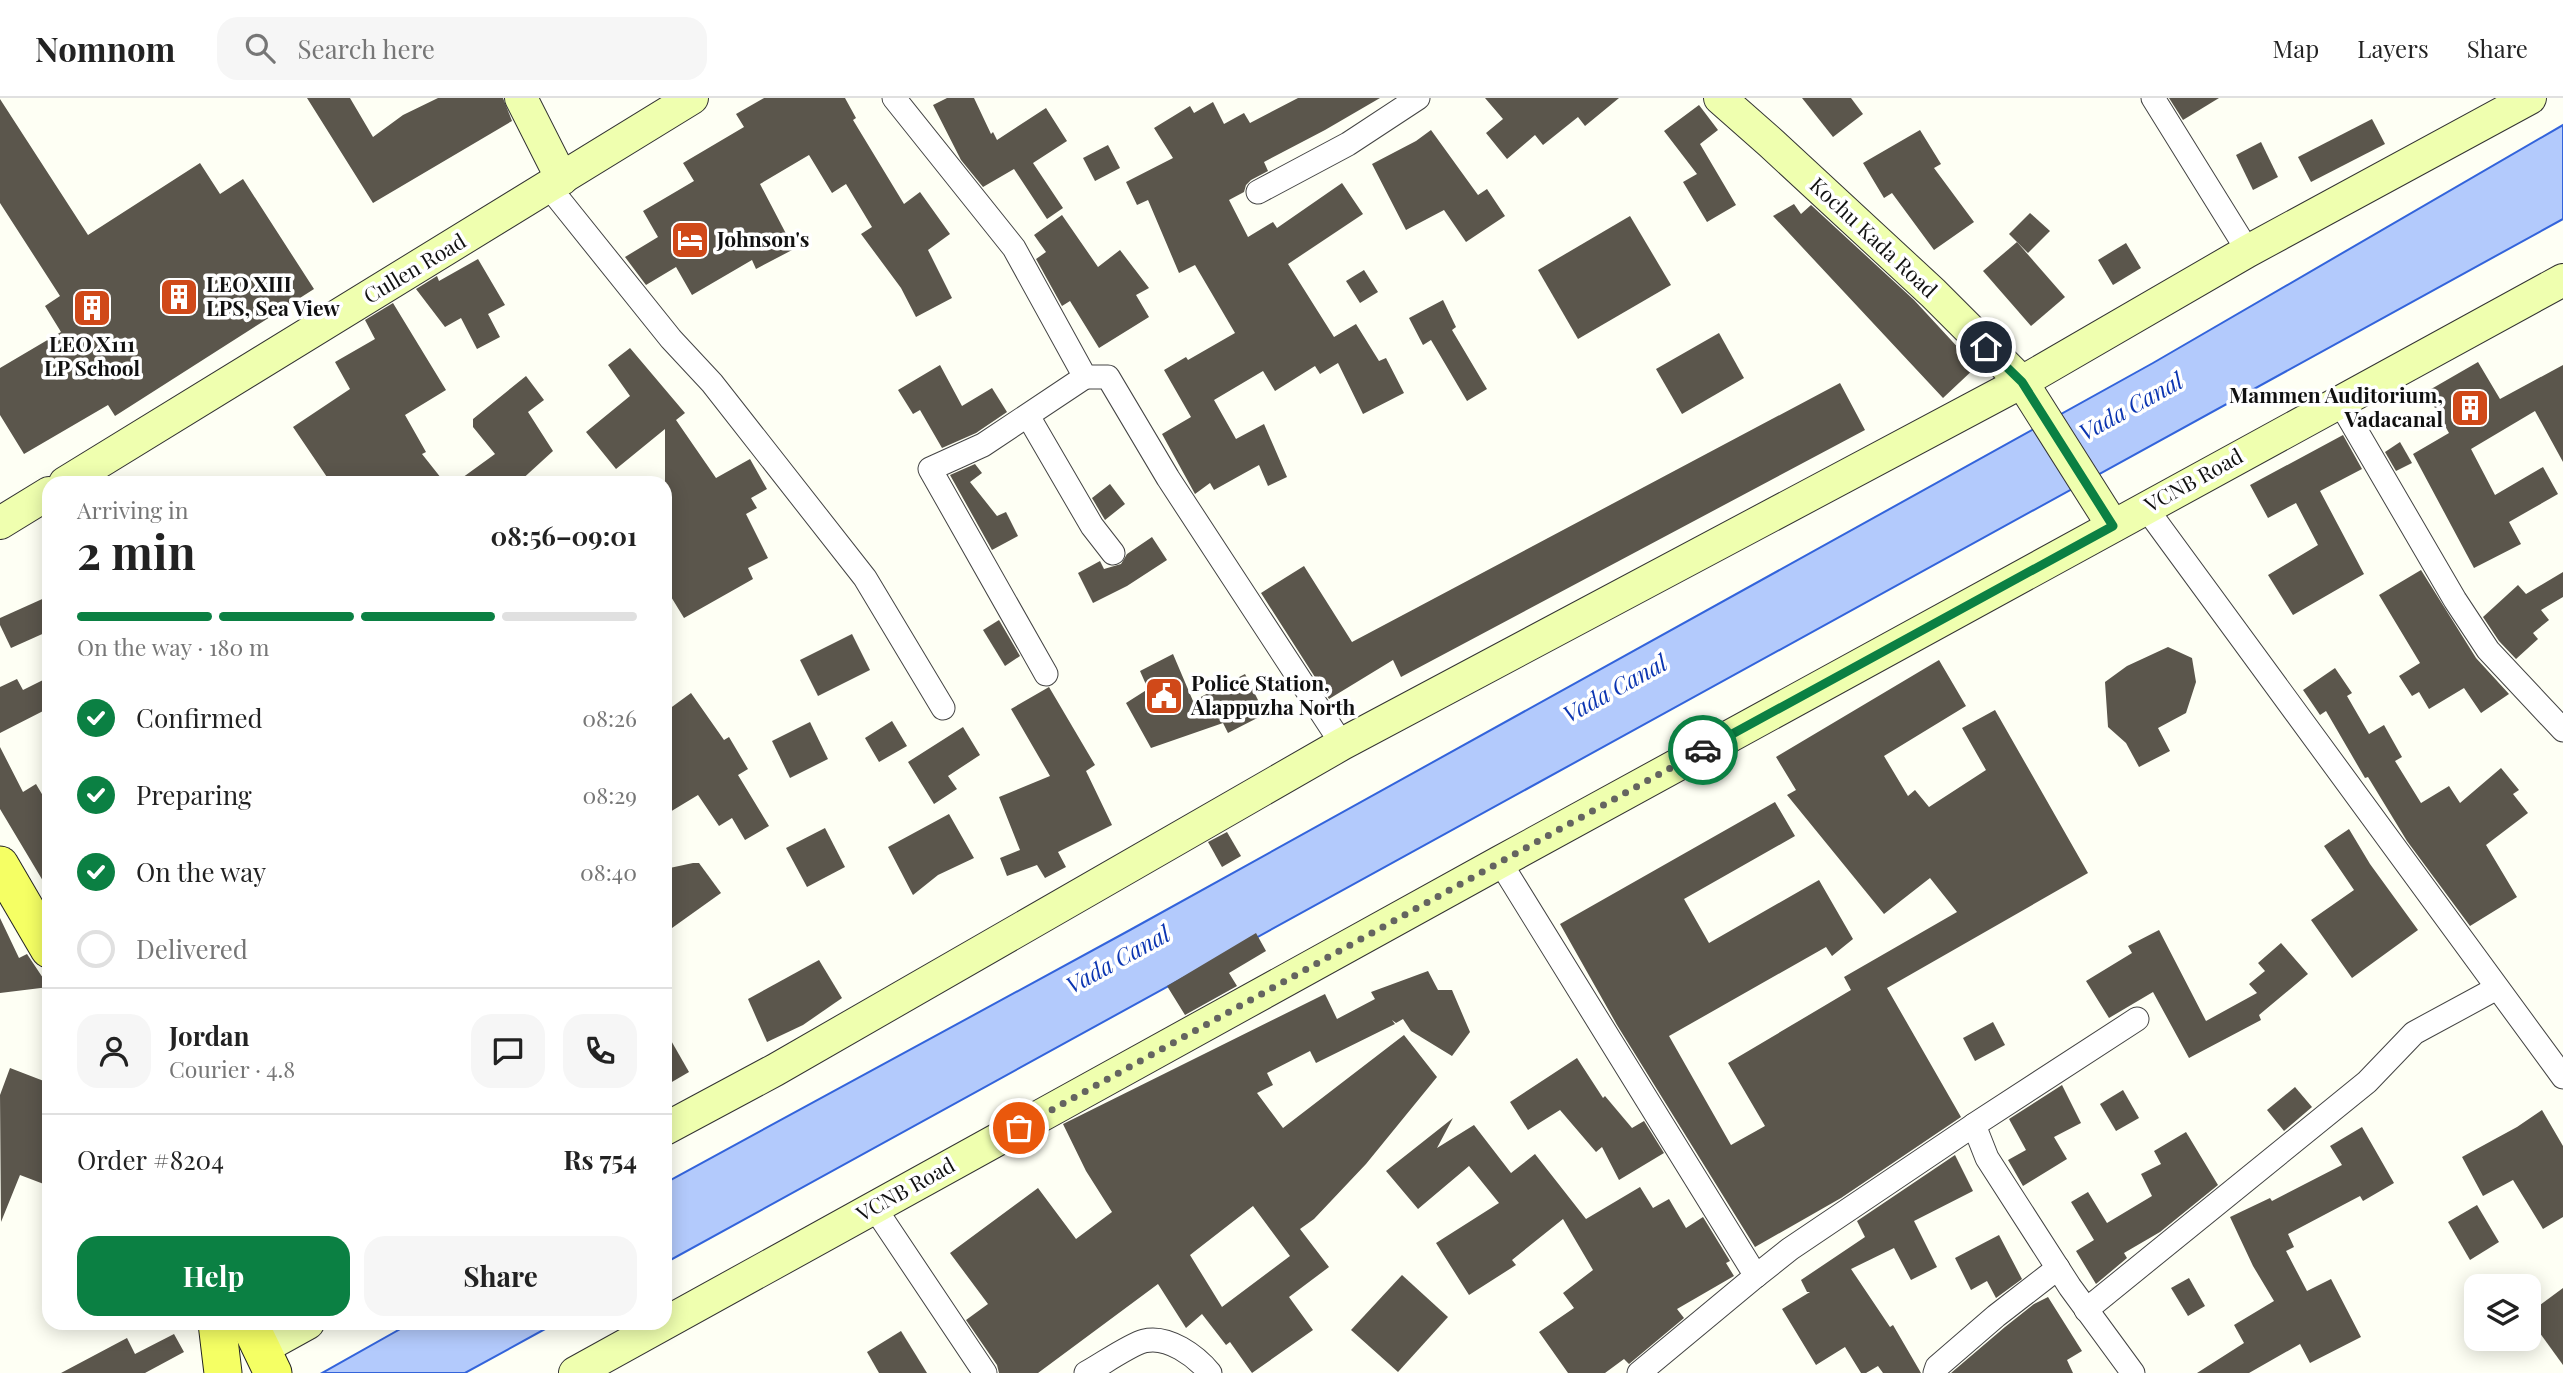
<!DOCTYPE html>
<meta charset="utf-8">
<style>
:root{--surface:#fff;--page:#f6f6f6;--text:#222;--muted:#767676;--line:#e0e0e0;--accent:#0b8043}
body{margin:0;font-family:"Playfair Display",serif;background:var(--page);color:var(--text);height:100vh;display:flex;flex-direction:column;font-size:26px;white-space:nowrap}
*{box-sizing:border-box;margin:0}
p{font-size:23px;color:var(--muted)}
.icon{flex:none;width:38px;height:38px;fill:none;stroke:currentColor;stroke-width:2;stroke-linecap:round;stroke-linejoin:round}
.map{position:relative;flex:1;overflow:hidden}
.drawer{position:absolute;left:42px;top:378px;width:630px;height:854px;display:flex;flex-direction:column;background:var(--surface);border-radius:21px;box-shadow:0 4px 18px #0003}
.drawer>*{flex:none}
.buttons{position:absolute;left:2464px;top:1176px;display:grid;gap:14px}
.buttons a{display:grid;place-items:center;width:77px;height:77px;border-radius:14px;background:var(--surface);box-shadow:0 4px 18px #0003;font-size:35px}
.pin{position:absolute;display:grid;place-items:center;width:60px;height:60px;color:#fff;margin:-30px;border:4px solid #fff;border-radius:50%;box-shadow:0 2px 7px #0007}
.courier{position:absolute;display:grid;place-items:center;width:70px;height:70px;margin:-35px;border:5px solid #0b8043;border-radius:50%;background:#fff;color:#222;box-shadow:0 2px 9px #0007}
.overview em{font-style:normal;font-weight:700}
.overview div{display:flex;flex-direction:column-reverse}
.overview{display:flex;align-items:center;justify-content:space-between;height:119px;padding:0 35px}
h1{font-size:46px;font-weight:700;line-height:52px}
.bar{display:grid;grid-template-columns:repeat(4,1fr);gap:10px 7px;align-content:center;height:84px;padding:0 35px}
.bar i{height:9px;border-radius:5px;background:var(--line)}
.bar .selected{background:var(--accent)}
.bar p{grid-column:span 4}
.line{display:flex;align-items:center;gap:18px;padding:0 35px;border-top:2px solid var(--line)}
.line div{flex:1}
.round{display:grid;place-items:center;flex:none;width:74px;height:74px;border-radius:21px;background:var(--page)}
ol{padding:0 35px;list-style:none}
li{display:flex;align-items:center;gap:21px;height:77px}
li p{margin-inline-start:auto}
li .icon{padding:7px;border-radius:50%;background:var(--accent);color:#fff;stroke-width:4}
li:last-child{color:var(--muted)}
li i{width:38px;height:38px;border:4px solid var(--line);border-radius:50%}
.primary-button{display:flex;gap:14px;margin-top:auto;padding:14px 35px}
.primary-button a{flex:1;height:80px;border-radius:21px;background:var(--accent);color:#fff;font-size:28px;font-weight:700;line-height:80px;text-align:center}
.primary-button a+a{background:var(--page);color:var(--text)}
header{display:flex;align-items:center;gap:42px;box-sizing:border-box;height:98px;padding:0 35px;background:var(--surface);border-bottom:2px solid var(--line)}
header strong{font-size:33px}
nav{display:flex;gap:38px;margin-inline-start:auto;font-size:24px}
.search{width:490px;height:63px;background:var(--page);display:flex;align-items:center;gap:18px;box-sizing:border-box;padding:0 24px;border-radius:21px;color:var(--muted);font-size:26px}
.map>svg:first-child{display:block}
.water{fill:#b3cafc;stroke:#3364db;stroke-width:2}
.building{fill:#5b564c;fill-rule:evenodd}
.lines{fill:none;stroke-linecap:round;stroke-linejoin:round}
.street-casing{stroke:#444;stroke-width:25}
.secondary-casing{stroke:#333;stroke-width:34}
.primary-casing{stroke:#222;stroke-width:39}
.street{stroke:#fff;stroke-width:23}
.secondary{stroke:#efffaf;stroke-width:32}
.primary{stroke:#f5ff64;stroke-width:37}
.done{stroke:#646460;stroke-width:7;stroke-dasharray:0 12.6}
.route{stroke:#0b8043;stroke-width:9}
.labels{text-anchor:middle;stroke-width:7;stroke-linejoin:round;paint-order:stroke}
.street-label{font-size:21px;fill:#111;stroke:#fff}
.poi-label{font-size:21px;font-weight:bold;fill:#111;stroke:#fff;text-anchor:start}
.water-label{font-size:23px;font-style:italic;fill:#0b35b1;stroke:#fff}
</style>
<header>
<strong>Nomnom</strong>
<div class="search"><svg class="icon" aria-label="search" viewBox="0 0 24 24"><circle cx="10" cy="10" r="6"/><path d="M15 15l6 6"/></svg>Search here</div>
<nav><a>Map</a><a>Layers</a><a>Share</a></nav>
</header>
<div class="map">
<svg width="2563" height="1275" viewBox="0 0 2563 1275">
<rect width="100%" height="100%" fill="#fefff4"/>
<g class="water">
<path d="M2563,27V121L665,1165V1085L1130,832L2153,265Z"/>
<path d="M411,1225H556L465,1275H322Z"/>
</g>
<g class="building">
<path d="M307,0H350L373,39L403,17L438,0H503L512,23L373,105Z"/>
<path d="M764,0H845L856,20L853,22L904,106L920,94L950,136L928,152L952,200L916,219L901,190L861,136L872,129L846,86L832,95L809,57L760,86L794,151L756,171L752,162L692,197L676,169L646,187L625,159L658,139L643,113L694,83L683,65L744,29L736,16Z"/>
<path d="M947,0H974L991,36L993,34L997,42L1046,10L1067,43L1033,65L1063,110L1047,121L1014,71L983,89L961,62L933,7Z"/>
<path d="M1298,0H1380L1325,32L1264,64L1268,73L1251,82L1246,87L1244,94L1229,102L1248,139L1273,124L1277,130L1342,85L1363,116L1288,166L1334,239L1356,226L1379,263L1386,260L1404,295L1363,316L1338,265L1320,276L1315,268L1275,293L1263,273L1214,302L1236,341L1264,326L1287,379L1268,388L1259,367L1214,392L1210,385L1195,396L1162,336L1191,319L1164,272L1186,259L1188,262L1235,235L1195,167L1179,175L1148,102L1137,107L1126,84L1173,60L1154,30L1190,8L1194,15L1213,4L1224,26L1244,15L1250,25Z"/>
<path d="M1485,0H1619L1585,28L1578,19L1543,47L1535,37L1507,61L1486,35L1503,21Z"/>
<path d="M1802,0H1851L1863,16L1833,39Z"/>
<path d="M2169,0H2219L2183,22Z"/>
<path d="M0,1L88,137L200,65L220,96L243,81L314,191L115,318L108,307L24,356L0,317V270L61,234L45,208L60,198L0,105Z"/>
<path d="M1699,7L1718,32L1700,46L1736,107L1707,124L1683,84L1697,76L1664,33Z"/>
<path d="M2372,21L2385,46L2311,84L2298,59Z"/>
<path d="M1431,32L1478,97L1487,91L1505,118L1466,144L1444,112L1406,132L1372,66L1416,43Z"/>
<path d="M1920,32L1941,66L1934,70L1974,124L1934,152L1892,95L1884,100L1863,65Z"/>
<path d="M2261,44L2278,79L2253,92L2236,57Z"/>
<path d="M1108,47L1120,70L1095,83L1083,60Z"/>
<path d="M1794,106L1801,116L1811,107L1914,202L1976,269L1943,300L1773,118Z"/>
<path d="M2030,115L2050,133L2028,155L2009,136Z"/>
<path d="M1062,117L1098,169L1120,152L1149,190L1136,197L1149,219L1099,250L1070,203L1062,208L1036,161L1046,154L1034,137Z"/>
<path d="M1630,118L1671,187L1578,241L1538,172Z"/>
<path d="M2017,144L2065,199L2031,228L1983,173Z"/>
<path d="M2126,145L2141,170L2113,187L2098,162Z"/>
<path d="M478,161L505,207L488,216L500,239L477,251L461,220L445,229L416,191L437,178L439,183Z"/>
<path d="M1364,172L1378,194L1360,205L1346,183Z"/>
<path d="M1443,202L1456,229L1452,232L1487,291L1467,303L1431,242L1423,247L1409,220Z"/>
<path d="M393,205L446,292L405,317L426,354L422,356L445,385H331L293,329L350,291L335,264L375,241L365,222Z"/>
<path d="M1719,235L1744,280L1682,316L1656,271Z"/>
<path d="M630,250L685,315L676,322L716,380L750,361L767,391L751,400L757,410L746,416L768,460L748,470L753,481L684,520L665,489V331L616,371L586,334L630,298L608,267Z"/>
<path d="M2478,264L2500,301L2563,267V364L2535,313L2471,351L2495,397L2543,369L2558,396L2509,424L2521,446L2474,470L2413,356L2449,335L2426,294Z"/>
<path d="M940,267L962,308L992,290L1007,314L976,335L942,350L920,312L913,316L898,292Z"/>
<path d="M526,278L544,302L528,314L553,353L518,385H455L495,356L473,329V321Z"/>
<path d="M1840,285L1865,332L1401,579L1393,562L1329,601L1261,495L1304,468L1352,544Z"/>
<path d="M2343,337L2362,371L2320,393L2364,476L2293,517L2268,477L2318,447L2296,405L2268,420L2250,387Z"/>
<path d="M2400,344L2412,365L2396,373L2385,354Z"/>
<path d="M975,366L982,375L970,384L997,418L1006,414L1018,438L992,452L950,377Z"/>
<path d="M1110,386L1125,406L1105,422L1092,400Z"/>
<path d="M1152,439L1167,462L1127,488L1093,505L1078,475L1100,463L1104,471L1121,466L1127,456Z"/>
<path d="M2421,472L2476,560L2509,596L2481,615L2464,590L2429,611L2419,594L2412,598L2399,578L2420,565L2379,497Z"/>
<path d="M2563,474V499L2541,512L2549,522L2533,535L2538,541L2516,561L2499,543L2483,519L2518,487L2526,496Z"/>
<path d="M49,498V533L11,550L0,527V520Z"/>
<path d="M999,522L1020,558L1005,568L983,532Z"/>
<path d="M852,536L870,572L818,598L800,562Z"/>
<path d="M2168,549L2192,560L2196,584L2186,615L2158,630L2170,653L2139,669L2126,645L2108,629L2105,584L2127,568Z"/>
<path d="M1173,556L1193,603L1245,576L1265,616L1228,635L1223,625L1151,650L1126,605L1148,591L1140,573Z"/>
<path d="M1939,562L1966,608L1884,658L1908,698L1915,692L1929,709L1986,672L1962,630L1995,612L2088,775L1887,890L1961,1019L1841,1100L1755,1149L1617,927L1560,826L1775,704L1795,738L1684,801L1709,845L1819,782L1853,841L1832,858L1826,849L1669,938L1731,1047L1765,1028L1728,965L1851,892L1844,879L1957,814L1930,780L1884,816L1787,697L1796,692L1776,659Z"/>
<path d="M2335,570L2352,595L2347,598L2369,636L2384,627L2402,659L2395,663L2421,705L2449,688L2460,705L2501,670L2519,692L2513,696L2528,715L2486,747L2517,799L2470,828L2407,743L2368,679L2365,680L2326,613L2320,617L2303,592Z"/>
<path d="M49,579V610L0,635V589L17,581L23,592Z"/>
<path d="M1049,589L1095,667L1086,673L1112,727L1058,754L1066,769L1045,780L1037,767L1007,778L1000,760L1020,752L999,699L1050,678L1011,611Z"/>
<path d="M691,595L724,642L729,639L748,671L738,677L769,728L745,742L732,720L719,728L698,697L665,717V614Z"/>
<path d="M892,623L907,648L879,664L865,640Z"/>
<path d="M810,624L828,661L790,680L772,643Z"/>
<path d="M963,629L980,657L948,678L957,691L934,706L908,664Z"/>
<path d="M0,649L23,694L36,686L49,708V793L0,711Z"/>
<path d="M949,716L974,760L938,777L913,797L888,749Z"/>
<path d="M825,730L845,769L807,789L786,750Z"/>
<path d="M2349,731L2370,766L2418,832L2352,880L2311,822L2354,792L2324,748Z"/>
<path d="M1227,734L1241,758L1222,769L1208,744Z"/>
<path d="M693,765H699L721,795L665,835V771Z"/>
<path d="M0,820L19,860L27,856L49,889L0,895Z"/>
<path d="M2159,832L2206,923L2257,895L2249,886L2265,873L2258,865L2281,845L2308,876L2259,917L2261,922L2189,960L2153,894L2109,920L2086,883L2132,855L2128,848Z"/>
<path d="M1256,835L1266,853L1229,875L1237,888L1185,917L1167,888Z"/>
<path d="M819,862L842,900L803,927L767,944L748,901Z"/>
<path d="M1428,873L1438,892H1452L1470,934L1452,958L1411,933L1403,921L1396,925L1392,922L1395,926L1316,965L1310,953L1267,975L1273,987L1257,995L1283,1030L1404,937L1437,979L1366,1066L1314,1121L1300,1131L1329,1169L1289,1199L1313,1232L1252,1275L1230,1244L1226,1247L1202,1216L1186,1230L1158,1186L1038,1275H999L997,1267L966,1222L988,1206L950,1155L1038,1090L1076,1141L1112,1114L1086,1073L1063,1026L1325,896L1337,921L1375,901L1371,894ZM1253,1108L1290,1158L1222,1209L1190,1157Z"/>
<path d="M1993,924L2005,947L1975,963L1963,940Z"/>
<path d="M665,932L689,974L665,988Z"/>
<path d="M1577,960L1603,1000L1605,998L1632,1030L1644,1023L1664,1055L1619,1082L1602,1049L1596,1054L1560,1012L1528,1032L1510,1004Z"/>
<path d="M10,970L49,985V1088L20,1077L1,1124L0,997Z"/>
<path d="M2062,987L2081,1025L2054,1039L2067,1061L2023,1088L2008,1062L2026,1052L2009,1021Z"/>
<path d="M2295,989L2312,1009L2284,1033L2267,1012Z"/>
<path d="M2123,992L2139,1020L2116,1033L2100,1006Z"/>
<path d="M2542,1012L2563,1048V1119L2543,1131L2513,1082L2483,1098L2462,1059L2517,1029Z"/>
<path d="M1453,1020L1437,1050L1474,1027L1511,1075L1535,1056L1586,1121L1640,1089L1653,1110L1669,1101L1686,1130L1703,1119L1730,1163L1726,1165L1734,1178L1677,1211L1684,1220L1629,1266L1624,1261L1605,1275H1568L1539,1234L1574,1210L1563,1195L1593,1172L1563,1121L1512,1162L1516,1167L1469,1197L1436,1145L1499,1105L1469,1068L1418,1111L1386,1073Z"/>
<path d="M2362,1029L2394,1085L2363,1103L2360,1098L2288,1136L2294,1149L2286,1153L2307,1193L2331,1181L2361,1239L2310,1265L2300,1246L2249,1275H2197L2244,1245L2234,1227L2274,1203L2253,1168L2230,1119L2270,1100L2272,1103L2342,1067L2330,1048Z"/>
<path d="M2186,1034L2218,1087L2160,1134L2124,1155L2127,1160L2096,1186L2076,1153L2094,1142L2071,1104L2088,1094L2107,1125L2152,1098L2141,1076L2161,1066L2154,1053Z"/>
<path d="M1955,1057L1973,1093L1914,1123L1937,1169L1911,1182L1894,1150L1851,1171L1890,1229L1893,1227L1921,1275H1883L1878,1268L1866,1275H1861L1845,1249L1816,1267L1782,1211L1810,1194H1807L1801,1182L1865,1139L1857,1123Z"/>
<path d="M2477,1107L2499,1144L2470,1162L2448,1124Z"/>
<path d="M1999,1137L2022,1181L1996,1200L1987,1183L1971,1192L1955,1160Z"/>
<path d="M1402,1177L1448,1219L1398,1274L1351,1232Z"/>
<path d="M2189,1180L2205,1208L2188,1218L2171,1190Z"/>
<path d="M2563,1190V1267L2529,1220V1215Z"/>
<path d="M2048,1199L2082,1253L2067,1262L2073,1275H1951L2005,1229L2034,1206Z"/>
<path d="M901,1233L927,1275H879L867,1254Z"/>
<path d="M174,1236L184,1254L145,1275H61L127,1240L135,1256Z"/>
</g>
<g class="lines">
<defs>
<g id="street">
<path d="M894,0L1014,150L1085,279H1108L1168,380L1342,646"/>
<path d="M2153,0L2248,153"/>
<path d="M549,89L671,241L712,285L865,480L943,610"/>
<path d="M1258,94L1348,46L1418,0"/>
<path d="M2339,303L2455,502L2488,552L2563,632"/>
<path d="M1028,318L1092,428L1113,455"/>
<path d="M2146,410L2563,979"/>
<path d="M1046,576L930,371L983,347L1085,279"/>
<path d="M1500,764L1756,1178L1790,1151L1974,1027L1987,1060L2070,1189L2133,1275"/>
<path d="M1974,1027L2137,921"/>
<path d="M874,1109L985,1275"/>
<path d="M2086,1212L2367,984L2414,935L2497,890"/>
<path d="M1086,1275C1101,1267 1129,1247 1144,1243C1168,1237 1196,1258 1210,1275"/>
<path d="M1639,1275L1756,1178"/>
<path d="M1935,1275L1937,1269L1996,1218L2058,1170"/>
</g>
<g id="secondary">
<path d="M521,0L562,81"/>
<path d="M1720,0L1771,45L1933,195L2022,284L2113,428"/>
<path d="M65,385L692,0"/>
<path d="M0,425L49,395"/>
<path d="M665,1031L775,972L1342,646L2022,284L2248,153L2530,0"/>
<path d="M261,1251L308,1225"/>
<path d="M575,1275L1500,764L2563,182"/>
</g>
<g id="primary">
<path d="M0,767L49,851"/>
<path d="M217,1225L223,1275"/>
<path d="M249,1225L273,1275"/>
</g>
</defs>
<use href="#street" class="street-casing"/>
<use href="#secondary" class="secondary-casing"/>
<use href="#primary" class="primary-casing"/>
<use href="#street" class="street"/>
<use href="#secondary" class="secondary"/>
<use href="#primary" class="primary"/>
</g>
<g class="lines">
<path class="done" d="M1019,1030L1703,652"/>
<path class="route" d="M1703,652L2113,428L2022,284L1986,249"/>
</g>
<defs>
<symbol id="hotel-square" viewBox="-11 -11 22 22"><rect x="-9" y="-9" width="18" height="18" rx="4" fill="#d04919" stroke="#fff"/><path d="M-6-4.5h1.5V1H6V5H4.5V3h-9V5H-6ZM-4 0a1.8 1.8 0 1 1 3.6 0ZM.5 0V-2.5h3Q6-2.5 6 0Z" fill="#fff"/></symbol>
<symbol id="building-square" viewBox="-11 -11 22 22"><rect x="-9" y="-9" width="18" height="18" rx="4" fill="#d04919" stroke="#fff"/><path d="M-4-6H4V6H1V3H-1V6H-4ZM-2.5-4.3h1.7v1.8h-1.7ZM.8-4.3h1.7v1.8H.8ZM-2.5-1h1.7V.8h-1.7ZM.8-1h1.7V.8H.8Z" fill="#fff"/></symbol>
<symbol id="civic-square" viewBox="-11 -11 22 22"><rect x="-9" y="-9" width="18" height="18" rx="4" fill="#d04919" stroke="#fff"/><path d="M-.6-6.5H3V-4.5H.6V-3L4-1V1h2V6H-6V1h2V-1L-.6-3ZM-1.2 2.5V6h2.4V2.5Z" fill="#fff"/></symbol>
</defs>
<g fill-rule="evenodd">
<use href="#hotel-square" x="668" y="120" width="44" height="44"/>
<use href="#building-square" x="157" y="177" width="44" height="44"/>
<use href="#building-square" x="70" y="188" width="44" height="44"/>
<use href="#building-square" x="2448" y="288" width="44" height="44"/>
<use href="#civic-square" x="1142" y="576" width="44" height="44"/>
</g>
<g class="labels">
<g class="street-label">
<text transform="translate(1873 140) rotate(43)" y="7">Kochu Kada Road</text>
<text transform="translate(415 171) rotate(-31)" y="7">Cullen Road</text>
<text transform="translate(2194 383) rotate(-29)" y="7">VCNB Road</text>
<text transform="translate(906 1092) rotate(-29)" y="7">VCNB Road</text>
</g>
<g class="poi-label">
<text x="717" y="149">Johnson's</text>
<text x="206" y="194">LEO XIII<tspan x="206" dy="24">LPS, Sea View</tspan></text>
<text x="92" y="254" text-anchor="middle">LEO X111<tspan x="92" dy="24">LP School</tspan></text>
<text x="2443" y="305" text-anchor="end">Mammen Auditorium,<tspan x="2443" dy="24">Vadacanal</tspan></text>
<text x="1191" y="593">Police Station,<tspan x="1191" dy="24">Alappuzha North</tspan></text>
</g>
<g class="water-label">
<text transform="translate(2131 309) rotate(-29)" y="8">Vada Canal</text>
<text transform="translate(1615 591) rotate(-29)" y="8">Vada Canal</text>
<text transform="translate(1118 862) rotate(-29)" y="8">Vada Canal</text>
</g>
</g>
</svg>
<div class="buttons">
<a><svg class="icon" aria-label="layers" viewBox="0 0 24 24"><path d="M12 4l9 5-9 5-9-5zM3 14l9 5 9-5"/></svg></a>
</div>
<div class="pin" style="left:1019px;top:1030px;background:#ea580c"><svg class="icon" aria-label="bag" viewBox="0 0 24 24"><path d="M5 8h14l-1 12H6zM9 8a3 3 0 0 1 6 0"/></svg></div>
<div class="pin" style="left:1986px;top:249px;background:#1f2937"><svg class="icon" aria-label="home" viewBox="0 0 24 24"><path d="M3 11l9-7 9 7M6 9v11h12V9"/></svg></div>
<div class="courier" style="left:1703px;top:652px"><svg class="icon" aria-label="car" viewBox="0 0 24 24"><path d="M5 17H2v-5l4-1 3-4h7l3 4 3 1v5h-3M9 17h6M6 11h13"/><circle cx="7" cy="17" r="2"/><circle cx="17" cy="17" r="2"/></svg></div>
<section class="drawer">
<div class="overview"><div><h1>2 min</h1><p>Arriving in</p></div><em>08:56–09:01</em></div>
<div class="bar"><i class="selected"></i><i class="selected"></i><i class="selected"></i><i></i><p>On the way · 180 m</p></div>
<ol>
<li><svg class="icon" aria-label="check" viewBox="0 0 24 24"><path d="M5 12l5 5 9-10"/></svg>Confirmed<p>08:26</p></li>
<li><svg class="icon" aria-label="check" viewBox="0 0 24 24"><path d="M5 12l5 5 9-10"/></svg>Preparing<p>08:29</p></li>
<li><svg class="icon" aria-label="check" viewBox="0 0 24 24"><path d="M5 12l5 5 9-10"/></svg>On the way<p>08:40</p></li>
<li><i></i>Delivered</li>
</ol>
<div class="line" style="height:126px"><a class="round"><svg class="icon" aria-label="person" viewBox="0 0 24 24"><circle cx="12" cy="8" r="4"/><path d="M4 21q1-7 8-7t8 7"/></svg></a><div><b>Jordan</b><p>Courier · 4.8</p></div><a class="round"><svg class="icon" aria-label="chat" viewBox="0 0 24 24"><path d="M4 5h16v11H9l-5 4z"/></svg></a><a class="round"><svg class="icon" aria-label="phone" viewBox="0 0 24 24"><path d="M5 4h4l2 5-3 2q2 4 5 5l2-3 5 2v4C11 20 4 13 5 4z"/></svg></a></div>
<div class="line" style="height:91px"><div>Order #8204</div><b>Rs 754</b></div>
<div class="primary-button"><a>Help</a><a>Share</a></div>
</section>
</div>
